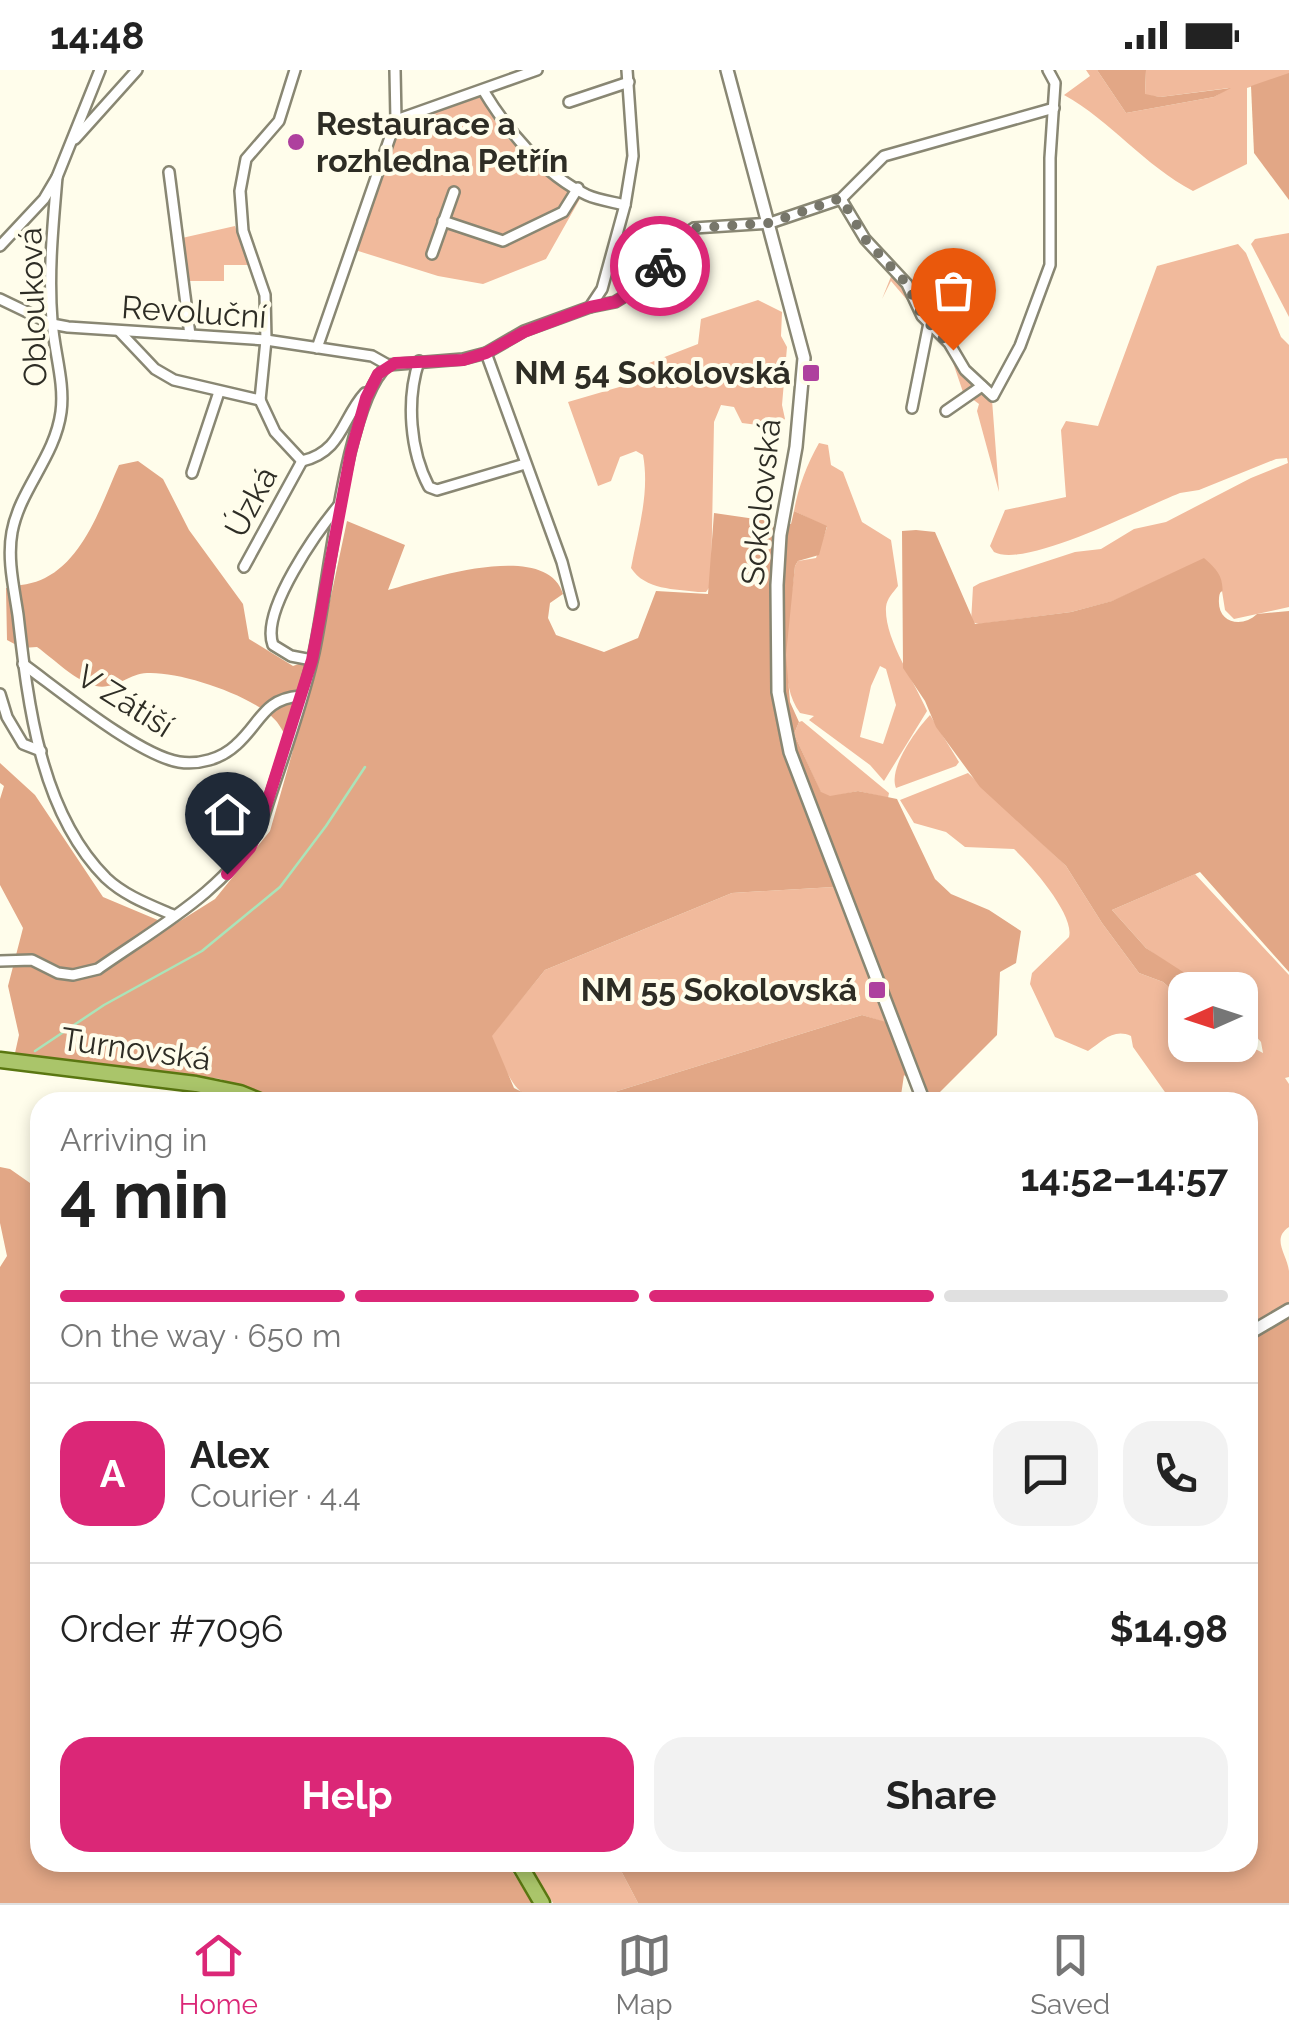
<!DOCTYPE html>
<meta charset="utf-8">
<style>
:root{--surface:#fff;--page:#f2f2f2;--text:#222;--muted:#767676;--line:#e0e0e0;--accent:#db2777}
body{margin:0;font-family:Raleway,sans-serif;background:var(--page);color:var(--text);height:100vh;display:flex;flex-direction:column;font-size:38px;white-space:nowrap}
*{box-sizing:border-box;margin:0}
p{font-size:32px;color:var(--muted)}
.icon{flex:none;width:55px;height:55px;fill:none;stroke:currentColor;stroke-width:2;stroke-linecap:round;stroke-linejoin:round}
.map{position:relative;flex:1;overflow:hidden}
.drawer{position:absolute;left:30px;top:1022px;width:1228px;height:780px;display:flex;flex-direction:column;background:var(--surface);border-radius:30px;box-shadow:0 5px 15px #0003}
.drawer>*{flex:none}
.needle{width:65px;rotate:267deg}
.buttons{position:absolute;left:1168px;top:902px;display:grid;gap:20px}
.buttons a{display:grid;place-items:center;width:90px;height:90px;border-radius:20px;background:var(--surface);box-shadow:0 5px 15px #0003;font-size:50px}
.pin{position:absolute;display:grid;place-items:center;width:85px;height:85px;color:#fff;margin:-102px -42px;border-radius:50% 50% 50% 0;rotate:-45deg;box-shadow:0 0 10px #0007}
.pin .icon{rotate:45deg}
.courier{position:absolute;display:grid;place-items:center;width:100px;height:100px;margin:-50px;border:8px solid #db2777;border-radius:50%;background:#fff;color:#222;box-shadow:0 2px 12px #0007}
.head em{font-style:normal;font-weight:700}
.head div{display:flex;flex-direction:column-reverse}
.head{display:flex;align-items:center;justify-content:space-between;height:170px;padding:0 30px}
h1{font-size:65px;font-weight:700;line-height:75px}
.bar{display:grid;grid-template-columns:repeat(4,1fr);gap:15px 10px;align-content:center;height:120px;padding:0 30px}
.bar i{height:12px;border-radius:8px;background:var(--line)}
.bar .current{background:var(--accent)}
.bar p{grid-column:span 4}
.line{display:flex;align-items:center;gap:25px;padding:0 30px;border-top:2px solid var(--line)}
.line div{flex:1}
.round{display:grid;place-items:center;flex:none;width:105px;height:105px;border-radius:30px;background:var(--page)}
.action{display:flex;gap:20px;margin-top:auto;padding:20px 30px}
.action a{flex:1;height:115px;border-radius:30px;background:var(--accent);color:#fff;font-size:40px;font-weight:700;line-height:115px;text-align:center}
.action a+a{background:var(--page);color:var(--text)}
.status{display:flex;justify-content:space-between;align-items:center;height:70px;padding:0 50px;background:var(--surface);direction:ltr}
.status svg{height:28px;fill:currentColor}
.tabs{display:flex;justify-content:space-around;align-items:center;height:140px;border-top:2px solid var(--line);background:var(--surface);font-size:28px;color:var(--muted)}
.tabs a{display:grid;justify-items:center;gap:5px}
.tabs .current{color:var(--accent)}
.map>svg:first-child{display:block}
.green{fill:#f1ba9c;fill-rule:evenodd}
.forest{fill:#e2a786}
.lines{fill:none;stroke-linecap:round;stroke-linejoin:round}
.stream{stroke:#aae4b9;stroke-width:2.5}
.minor-casing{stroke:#898773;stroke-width:14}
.tertiary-casing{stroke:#898773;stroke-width:16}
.primary-casing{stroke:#5a7711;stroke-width:19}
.minor{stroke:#fff;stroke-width:9}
.tertiary{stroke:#fff;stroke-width:11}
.primary{stroke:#aac56a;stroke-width:14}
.done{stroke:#77766a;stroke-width:10;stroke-dasharray:0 18}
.route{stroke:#db2777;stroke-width:12}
.poi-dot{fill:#ae409e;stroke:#fffdeb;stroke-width:4}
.labels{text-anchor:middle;stroke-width:8;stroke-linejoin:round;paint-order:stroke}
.poi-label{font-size:32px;font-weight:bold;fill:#2e2d25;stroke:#fffdeb;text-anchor:end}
.street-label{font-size:32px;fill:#2e2d25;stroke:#fffdeb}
</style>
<div class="status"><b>14:48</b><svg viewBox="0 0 49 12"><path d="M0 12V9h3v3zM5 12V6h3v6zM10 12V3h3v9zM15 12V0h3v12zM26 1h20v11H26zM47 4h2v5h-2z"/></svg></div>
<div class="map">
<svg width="1289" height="1833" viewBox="0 0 1289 1833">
<rect width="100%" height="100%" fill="#fffdeb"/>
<g class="green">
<path d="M1086,0H1097L1126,43L1214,27L1229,18L1160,27L1145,25L1146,0H1289V4L1247,18V94L1193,121C1145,96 1111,51 1064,25L1090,6Z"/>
<path d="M481,27L502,63L543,101L581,127L546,189L483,214L438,206L355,180L395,59L404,52Z"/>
<path d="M235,156L248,195H224V211H187L182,168Z"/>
<path d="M1289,163V247L1251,174L1255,169Z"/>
<path d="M1238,174L1246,183L1281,267L1289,275V537L1234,549L1225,540L1222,521L1204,489L1113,531L1071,542L979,554L971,552L973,517L980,513L1075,482L1101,479L1134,459L1166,452L1251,408L1288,393L1287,388L1276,389L1199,420L1180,423C1144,437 1026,499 994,482L990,476L1005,440L1066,427L1061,360L1066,351L1098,356L1157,196Z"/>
<path d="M892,204L992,330L999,422L977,341L979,334L963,322L948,278L891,211L882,229Z"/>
<path d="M758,230L782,242L781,266L787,277L782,335L785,349L773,357L742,353L734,337L721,335L714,352L711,515L706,522H698C675,519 645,520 631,498C638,461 650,423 643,385L636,381L620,387L611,411L598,416L568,332L633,313L631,300L698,274L701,249Z"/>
<path d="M819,373L828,375L831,395L843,402L862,452L891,470L898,516C893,523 887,528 886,537C884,569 915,612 927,641L884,711L870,695L809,650L814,646L800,643C774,608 791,537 795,496L798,491L816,488L827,457L794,441C798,418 807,394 819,373ZM880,596L886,599L896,635L883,674L860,667L871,616Z"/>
<path d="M930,645L959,692L956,696L896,718C888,698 916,660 930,645Z"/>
<path d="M802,651L889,723L888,728L858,721L830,727L821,723L794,664L799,652Z"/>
<path d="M968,703L1066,796L1102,853L1139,903L1163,912L1185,931V975H1240V971L1263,983L1261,972L1240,948V920H1205L1146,878L1112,840L1195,804L1289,905V1007L1285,1008L1289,1014V1157C1271,1169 1287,1184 1289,1201C1289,1211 1289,1223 1289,1234L1248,1258V1032H1172L1133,977L1131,966C1113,958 1102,972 1088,981L1055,967L1030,914L1032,903L1069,867C1075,845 1031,795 1014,779L965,777L946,762L914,753L900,730Z"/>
<path d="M834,817L887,953L862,945L582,1032C513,1032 517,1025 491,966L545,900L732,823Z"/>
<path d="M528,1793H617L638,1833H553Z"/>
</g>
<g class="forest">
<path d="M1097,0H1146L1145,24L1160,27L1231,18L1214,27L1126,43Z"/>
<path d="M1289,3V130L1254,83L1251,16Z"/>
<path d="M138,391L163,409L189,460L243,534L249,569L293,596L318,587L347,451L405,475L388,520C427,509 547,469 563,524L550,533L548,548L556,565L604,582L638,568L656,521L708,524L714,443L791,454L794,441L827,456L819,485L798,491L795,496L786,585L790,632L799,652L794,664L821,722L830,726L858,721L897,729L935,809L951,824L989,840L1021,861L1016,893L1000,902L997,965L932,1030L904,1005L900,1032H582L862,945L886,952L834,817L732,823L545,900L492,966L514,1018L542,1032H283L220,1009L15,983L19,965L8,916L23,858L0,815V729L4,716L0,713V693L35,725L103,827L172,856L215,829L270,761L293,680C288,671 283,660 277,652C256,626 180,601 147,603C128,604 115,620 96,616C75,611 54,589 37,577L22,578L7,570L6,518C19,515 34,514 45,508C85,488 102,433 119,395Z"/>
<path d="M916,460L935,462L975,554L1071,542L1112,531L1204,488C1212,495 1221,503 1222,514C1224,527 1220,516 1219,529C1217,554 1243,558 1257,544L1289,541V902L1200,802L1112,840L1146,878L1211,920H1185V931L1163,912L1139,903L1102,853L1066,796L980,717L936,657L925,631L903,598L902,461Z"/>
<path d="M0,1097L10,1099L40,1120V1792L507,1793L532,1833H0V1197L7,1186L0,1153Z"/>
<path d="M1289,1234V1833H638L617,1793L1248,1792V1258Z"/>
</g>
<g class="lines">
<path class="stream" d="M35,981L104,935L202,881L280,817L326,756L365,697"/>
<defs>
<g id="minor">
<path d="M483,20C507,60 543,104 587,125C598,130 613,132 625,135"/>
<path d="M569,32L629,12"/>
<path d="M396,50L537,0"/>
<path d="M75,69L137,0"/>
<path d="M169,102L190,265"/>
<path d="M57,107C53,155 48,203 52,251C54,281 65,313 61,342C55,387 20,419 12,462C7,489 14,518 18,545C28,634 40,742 106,808C125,826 150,835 173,845"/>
<path d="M841,129L865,169L907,214L922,246L949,273L965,300L993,326L1020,276L1050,195V88L1055,13L1048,0"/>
<path d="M443,151L503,171L563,142L578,118"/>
<path d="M0,176L44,129L57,107L100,0"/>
<path d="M432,184L454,122"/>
<path d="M0,229L52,254L68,257L266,270L372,286L388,295"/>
<path d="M590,237L615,232L648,212L682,166L694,158L770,153L841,129L884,86L1054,38"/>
<path d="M120,262L155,299L174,310L260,330"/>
<path d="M317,278L396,50L395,0"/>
<path d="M486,283L562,492L573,534"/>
<path d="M419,291C406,330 410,381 429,417L437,420L525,394"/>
<path d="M260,330L266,270L265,225L243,161L240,121L246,89L279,51L295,0"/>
<path d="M260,330L275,362L302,391C342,382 342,348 365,323"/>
<path d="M912,338L929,253"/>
<path d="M946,341L982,316"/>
<path d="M192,403L219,322"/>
<path d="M244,497L302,391"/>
<path d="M312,590L291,586L273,575C260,541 318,460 340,434"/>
<path d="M23,594C59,620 138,685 179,692C199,695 221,689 236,675C261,653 263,629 300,626"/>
<path d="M0,624L7,647L23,674L41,681"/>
<path d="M0,891L32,890L58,903L73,905L98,899C153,860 232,817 261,755C278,700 300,644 313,587C328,524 344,333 388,295L463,289L486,283L524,261L590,237L602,219L625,135L633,86L627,0"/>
</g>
<g id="tertiary">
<path d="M727,0L804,288L796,377L780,465L777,515L778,622L790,682L924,1032"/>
<path d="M1248,1264L1289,1240"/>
</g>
<g id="primary">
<path d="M0,990L196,1014L240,1023L262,1032"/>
<path d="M518,1792L542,1833"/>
</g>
</defs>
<use href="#minor" class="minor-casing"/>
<use href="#tertiary" class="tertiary-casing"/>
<use href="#primary" class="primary-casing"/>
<use href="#minor" class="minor"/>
<use href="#tertiary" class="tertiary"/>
<use href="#primary" class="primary"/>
</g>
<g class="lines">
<path class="done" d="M660,196L682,166L694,158L770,153L841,128L865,169L907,214L922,246L953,280"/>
<path class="route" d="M227,804L250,778L260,755L312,590L351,382L366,328L378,304L395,293L463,290L486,283L524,262L590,237L615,232L648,212L660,196"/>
</g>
<g class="poi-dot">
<circle cx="296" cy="72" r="10"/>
<rect x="801" y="293" width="20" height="20" rx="5"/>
<rect x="867" y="910" width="20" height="20" rx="5"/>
</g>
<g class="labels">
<g class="poi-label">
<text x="316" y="65" text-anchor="start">Restaurace a<tspan x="316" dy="37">rozhledna Petřín</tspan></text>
<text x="791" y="314">NM 54 Sokolovská</text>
<text x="857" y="931">NM 55 Sokolovská</text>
</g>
<g class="street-label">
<text transform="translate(33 237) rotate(-92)" y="11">Oblouková</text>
<text transform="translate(194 242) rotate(4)" y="11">Revoluční</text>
<text transform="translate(251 432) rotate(-62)" y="11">Úzká</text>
<text transform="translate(761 432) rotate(-84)" y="11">Sokolovská</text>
<text transform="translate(125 631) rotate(32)" y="11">V Zátiší</text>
<text transform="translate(136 979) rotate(8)" y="11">Turnovská</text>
</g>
</g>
</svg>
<div class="buttons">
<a><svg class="needle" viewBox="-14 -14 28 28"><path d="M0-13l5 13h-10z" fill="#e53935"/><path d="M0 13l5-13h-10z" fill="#767676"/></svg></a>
</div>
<div class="pin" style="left:953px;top:280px;background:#ea580c"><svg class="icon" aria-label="bag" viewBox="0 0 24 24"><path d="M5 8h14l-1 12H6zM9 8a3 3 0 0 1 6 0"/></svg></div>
<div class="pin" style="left:227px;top:804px;background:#1f2937"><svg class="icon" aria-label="home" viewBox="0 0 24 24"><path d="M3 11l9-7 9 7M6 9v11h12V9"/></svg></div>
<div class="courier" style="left:660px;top:196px"><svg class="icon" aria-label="bike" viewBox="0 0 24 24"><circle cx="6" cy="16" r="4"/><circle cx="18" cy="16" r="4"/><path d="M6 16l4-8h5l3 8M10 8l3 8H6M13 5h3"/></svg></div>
<section class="drawer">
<div class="head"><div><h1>4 min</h1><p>Arriving in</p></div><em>14:52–14:57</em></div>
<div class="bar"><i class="current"></i><i class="current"></i><i class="current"></i><i></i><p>On the way · 650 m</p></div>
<div class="line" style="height:180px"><b class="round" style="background:var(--accent);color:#fff">A</b><div><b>Alex</b><p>Courier · 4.4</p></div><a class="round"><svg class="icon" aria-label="chat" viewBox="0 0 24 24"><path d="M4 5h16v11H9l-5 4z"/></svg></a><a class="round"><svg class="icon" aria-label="phone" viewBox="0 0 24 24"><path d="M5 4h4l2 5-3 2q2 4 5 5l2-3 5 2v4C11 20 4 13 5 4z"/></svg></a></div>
<div class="line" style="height:130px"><div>Order #7096</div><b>$14.98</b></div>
<div class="action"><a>Help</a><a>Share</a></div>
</section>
</div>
<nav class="tabs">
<a class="current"><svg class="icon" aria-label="home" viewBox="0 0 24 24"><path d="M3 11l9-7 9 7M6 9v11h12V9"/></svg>Home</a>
<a><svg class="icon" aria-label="map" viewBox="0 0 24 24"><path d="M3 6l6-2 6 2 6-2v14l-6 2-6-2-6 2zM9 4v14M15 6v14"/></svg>Map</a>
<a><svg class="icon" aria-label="saved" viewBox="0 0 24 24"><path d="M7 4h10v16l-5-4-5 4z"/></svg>Saved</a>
</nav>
